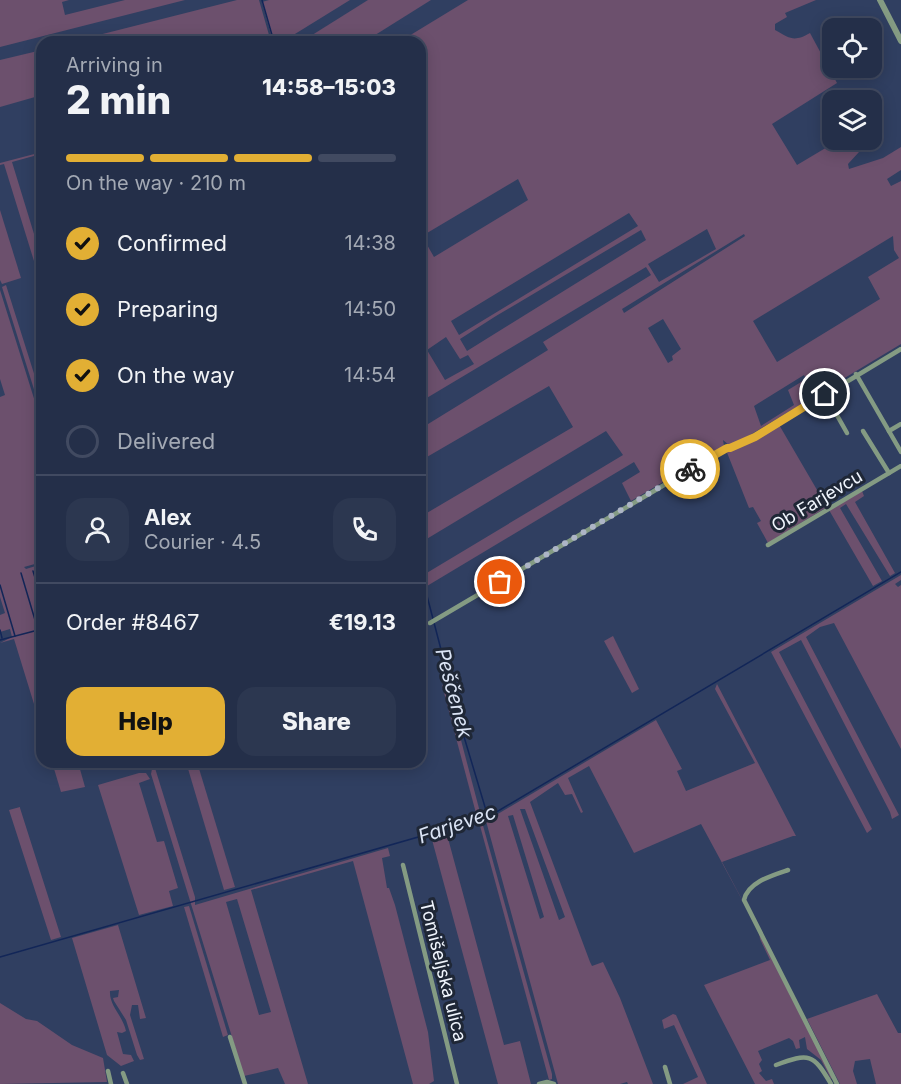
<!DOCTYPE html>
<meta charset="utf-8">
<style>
:root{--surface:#242f49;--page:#2c3750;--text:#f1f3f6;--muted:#a3a9b4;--line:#414a61;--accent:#e2af34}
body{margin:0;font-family:Inter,sans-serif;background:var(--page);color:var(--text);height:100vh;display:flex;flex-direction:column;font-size:22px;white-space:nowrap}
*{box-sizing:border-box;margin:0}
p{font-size:20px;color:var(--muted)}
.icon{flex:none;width:33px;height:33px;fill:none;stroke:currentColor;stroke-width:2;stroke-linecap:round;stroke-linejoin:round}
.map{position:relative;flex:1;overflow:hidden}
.side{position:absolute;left:36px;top:36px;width:390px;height:732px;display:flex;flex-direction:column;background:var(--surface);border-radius:18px;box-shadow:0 3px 15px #0003,0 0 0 2px var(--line)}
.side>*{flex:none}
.buttons{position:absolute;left:822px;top:18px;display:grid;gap:12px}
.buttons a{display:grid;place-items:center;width:60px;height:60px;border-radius:12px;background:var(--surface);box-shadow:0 3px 15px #0003,0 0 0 2px var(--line);font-size:30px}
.pin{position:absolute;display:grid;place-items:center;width:51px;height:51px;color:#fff;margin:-26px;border:3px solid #fff;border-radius:50%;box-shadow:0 2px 6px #0007}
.courier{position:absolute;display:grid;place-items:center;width:60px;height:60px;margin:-30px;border:4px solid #e2af34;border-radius:50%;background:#fff;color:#222;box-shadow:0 2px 8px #0007}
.headline em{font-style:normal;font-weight:800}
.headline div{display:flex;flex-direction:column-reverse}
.headline{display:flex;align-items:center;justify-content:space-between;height:102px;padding:0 30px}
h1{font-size:39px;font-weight:800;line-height:45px}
.bar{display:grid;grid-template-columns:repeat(4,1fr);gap:9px 6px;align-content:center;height:72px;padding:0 30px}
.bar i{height:8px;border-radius:4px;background:var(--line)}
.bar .on{background:var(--accent)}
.bar p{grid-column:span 4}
.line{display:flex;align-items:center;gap:15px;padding:0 30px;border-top:2px solid var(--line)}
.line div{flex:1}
.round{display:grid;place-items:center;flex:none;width:63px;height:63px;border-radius:18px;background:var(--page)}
ol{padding:0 30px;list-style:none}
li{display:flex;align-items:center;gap:18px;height:66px}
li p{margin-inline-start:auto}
li .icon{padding:6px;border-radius:50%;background:var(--accent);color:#111;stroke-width:4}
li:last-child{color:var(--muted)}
li i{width:33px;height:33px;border:3px solid var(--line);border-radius:50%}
.button{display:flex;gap:12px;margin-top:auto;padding:12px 30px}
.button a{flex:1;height:69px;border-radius:18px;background:var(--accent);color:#111;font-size:24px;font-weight:800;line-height:69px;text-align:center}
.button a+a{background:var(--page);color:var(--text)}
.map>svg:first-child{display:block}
.green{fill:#6c506d;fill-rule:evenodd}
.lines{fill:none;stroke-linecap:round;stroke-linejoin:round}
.stream{stroke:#122658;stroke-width:1.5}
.minor{stroke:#849b83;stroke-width:4.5}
.tertiary{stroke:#849b83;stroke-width:6}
.done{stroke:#adb5c6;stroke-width:6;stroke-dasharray:0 10.8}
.route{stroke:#e2af34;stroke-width:8}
.labels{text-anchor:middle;stroke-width:6;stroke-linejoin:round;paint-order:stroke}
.street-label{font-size:18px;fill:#f0f5fd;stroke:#1f2736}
.water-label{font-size:20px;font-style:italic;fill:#dbe4f5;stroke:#1f2736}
</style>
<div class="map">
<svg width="901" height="1084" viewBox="0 0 901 1084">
<rect width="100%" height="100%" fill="#303f61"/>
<g class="green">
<path d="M0,0H69L62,2L65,15L125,0H185L0,47Z"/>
<path d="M237,0H259L271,42H265L264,38L249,42H71Z"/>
<path d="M269,0H350L282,42H273L262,2Z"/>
<path d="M368,0H431L364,42H301Z"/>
<path d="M468,0H816L785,13L787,17L775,24V30C791,39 794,42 810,33L837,83L772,124L797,165L839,140H869L872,144L859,152L848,164L849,169L883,158L901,147V170L887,179L891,186L901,181V344L735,444L729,445L723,440L724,446L631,501L622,483L640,472L634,462L422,589L420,556L425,574L623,455L606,431L420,543V517L573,427L549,386L420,461V429L548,350L543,342L651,275L646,267L420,402V253L425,250L420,242V42H399ZM518,179L528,200L434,257L422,236ZM629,213L638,226L459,335L451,321ZM707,229L716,249L659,282L648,264ZM641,230L646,240L467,351L460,339L496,316ZM744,234L745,236L624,313L622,309ZM893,236L894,250L899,258L868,277L880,299L777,362L753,321ZM663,319L681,349L672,356L673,360L668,363L648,328ZM446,337L460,359L468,355L474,364L445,380L427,350ZM804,375L806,379L788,390L794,405L761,426L754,406Z"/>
<path d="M42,50V95L0,107V60Z"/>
<path d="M42,152V157L41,154L12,162L42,260V272L38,274L4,164L0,165V163Z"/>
<path d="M0,210L21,278L2,284L0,280Z"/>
<path d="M6,285L37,383L42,382V415L2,287Z"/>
<path d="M0,290L42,424V562L24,567L26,569L42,564V630L37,632L42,649V730L14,639L0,643L12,637L10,629L0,632V615L5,613L0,597V397L5,395L0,379Z"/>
<path d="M778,423L827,507L768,543L757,523L761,521L753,507L749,508L726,450Z"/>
<path d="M862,491L864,496L855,502L895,573L890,576L846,504L840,508L882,581L873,586L829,510Z"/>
<path d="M901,575V580L895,584L898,587L901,585V749L834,623L820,627L806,637L899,815L892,819L890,812L801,640L779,652L872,829L867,833L771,652Z"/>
<path d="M613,636L639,689L632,693L604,641Z"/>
<path d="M717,684L796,836H793L722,862L754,922L701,824L634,853L589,766L568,778L583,812L581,813L572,794L565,795L558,783L530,802L590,962L592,966L603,962L620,998L653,1084H628L627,1082L620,1084H558L486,821L656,720L682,769L677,771L686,791L755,763L715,689ZM520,809H525L565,917L559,920ZM513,815L544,917L540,919L508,816Z"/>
<path d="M442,685L447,687L481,816L477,817Z"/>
<path d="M52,762H78L85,787L61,792Z"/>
<path d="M186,762H197L235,887L224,890Z"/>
<path d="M155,768L195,897V905L388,848L390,856L382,858L387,888H389L395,905L428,1032L434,1081L429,1084H413L353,861L251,890L308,1084H285L278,1068L244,1076L151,774L152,769ZM237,899L271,1012L259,1015L226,902Z"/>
<path d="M139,773H146L150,779L139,783L157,842L164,841L178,888L169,891L173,906L139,915L98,785Z"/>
<path d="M20,807V808L61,937L51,940L9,810Z"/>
<path d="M479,822H482L552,1074V1079L549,1080Z"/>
<path d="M446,831L504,1045L520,1041L531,1084H498L431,836Z"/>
<path d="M189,906L228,1035L223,1037L184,907Z"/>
<path d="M118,925L146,1018L140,1019L138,1005H132L130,1015L144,1059L140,1060L137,1055L126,1020L114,1001L113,998L118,997L119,990L110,991C109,1006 123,1016 126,1031L122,1033L117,1032L123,1054L131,1055L134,1061L121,1066L107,1055L72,938Z"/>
<path d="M759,931L833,1077L831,1079L821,1060L807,1049L805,1037L799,1040L800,1048L796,1049L793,1041L789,1038L758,1051L762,1060L759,1064L762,1071L759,1073L766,1081L772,1079L774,1084H755L704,985L770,960L760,939Z"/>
<path d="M877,994L898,1033H901V1084H876L870,1059L855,1061L853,1071L857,1084H840L807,1019Z"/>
<path d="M0,1003L26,1019L37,1021L72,1045L103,1058L107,1082L0,1084Z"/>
<path d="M673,1014L676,1015L707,1084H683L698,1077L674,1025L664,1029L662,1020Z"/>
</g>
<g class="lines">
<g class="stream">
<path d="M262,0L274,42"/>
<path d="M40,568L42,575"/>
<path d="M420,569L462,730L488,817"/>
<path d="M33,571L42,601"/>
<path d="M21,573L38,630"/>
<path d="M0,585L15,636"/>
<path d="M0,630L2,638"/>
<path d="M0,640L42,629"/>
<path d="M0,957L488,817L901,572"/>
</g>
<g class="minor">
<path d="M856,374L901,452"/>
<path d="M825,394L847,433"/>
<path d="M863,431L889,473"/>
<path d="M889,431L901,424"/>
<path d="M768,545L901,466"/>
<path d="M430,623L727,448L730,449L755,437L901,349"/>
<path d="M403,865L457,1084"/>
<path d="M788,870C773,875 748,882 744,900L837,1084"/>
<path d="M230,1037L245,1084"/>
<path d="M776,1065C809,1053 813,1053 831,1084"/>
<path d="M665,1067L670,1084"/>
<path d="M108,1071L111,1084"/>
<path d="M123,1073L127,1084"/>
<path d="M539,1084L547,1082L554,1084"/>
</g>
<path class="tertiary" d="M880,0L901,41"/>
</g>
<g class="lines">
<path class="done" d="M500,582L690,469"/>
<path class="route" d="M690,469L727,448H730L755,437L825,394"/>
</g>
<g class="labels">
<g class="street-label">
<text transform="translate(817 501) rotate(-31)" y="6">Ob Farjevcu</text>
<text transform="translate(443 971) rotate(76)" y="6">Tomišeljska ulica</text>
</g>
<g class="water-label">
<text transform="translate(454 693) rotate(75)" y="7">Peščenek</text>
<text transform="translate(457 824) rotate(-19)" y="7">Farjevec</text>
</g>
</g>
</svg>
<div class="buttons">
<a><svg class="icon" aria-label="locate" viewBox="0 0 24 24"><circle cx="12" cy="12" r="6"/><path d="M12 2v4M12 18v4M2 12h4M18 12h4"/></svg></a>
<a><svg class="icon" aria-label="layers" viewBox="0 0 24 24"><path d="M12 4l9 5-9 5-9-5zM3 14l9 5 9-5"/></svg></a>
</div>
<div class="pin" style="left:500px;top:582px;background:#ea580c"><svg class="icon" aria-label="bag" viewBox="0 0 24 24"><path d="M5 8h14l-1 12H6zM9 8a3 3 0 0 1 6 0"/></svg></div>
<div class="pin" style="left:825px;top:394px;background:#1f2937"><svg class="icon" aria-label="home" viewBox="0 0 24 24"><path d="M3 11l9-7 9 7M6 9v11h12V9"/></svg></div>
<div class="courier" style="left:690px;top:469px"><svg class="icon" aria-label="bike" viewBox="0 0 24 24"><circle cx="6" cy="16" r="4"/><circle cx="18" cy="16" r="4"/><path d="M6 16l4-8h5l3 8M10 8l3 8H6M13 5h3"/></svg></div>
<section class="side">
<div class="headline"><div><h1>2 min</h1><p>Arriving in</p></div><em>14:58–15:03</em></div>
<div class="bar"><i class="on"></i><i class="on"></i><i class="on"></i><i></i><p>On the way · 210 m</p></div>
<ol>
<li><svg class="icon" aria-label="check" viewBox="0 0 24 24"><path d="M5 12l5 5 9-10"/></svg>Confirmed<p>14:38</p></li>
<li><svg class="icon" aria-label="check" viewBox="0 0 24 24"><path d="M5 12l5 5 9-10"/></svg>Preparing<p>14:50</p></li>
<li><svg class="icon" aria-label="check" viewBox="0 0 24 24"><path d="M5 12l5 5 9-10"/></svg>On the way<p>14:54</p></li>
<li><i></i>Delivered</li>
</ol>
<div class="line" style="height:108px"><a class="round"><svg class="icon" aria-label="person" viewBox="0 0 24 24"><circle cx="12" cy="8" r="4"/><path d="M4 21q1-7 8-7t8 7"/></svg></a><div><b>Alex</b><p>Courier · 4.5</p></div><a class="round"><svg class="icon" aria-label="phone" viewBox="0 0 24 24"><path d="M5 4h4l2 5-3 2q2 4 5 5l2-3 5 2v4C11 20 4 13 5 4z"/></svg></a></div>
<div class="line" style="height:78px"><div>Order #8467</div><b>€19.13</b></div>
<div class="button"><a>Help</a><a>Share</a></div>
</section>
</div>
